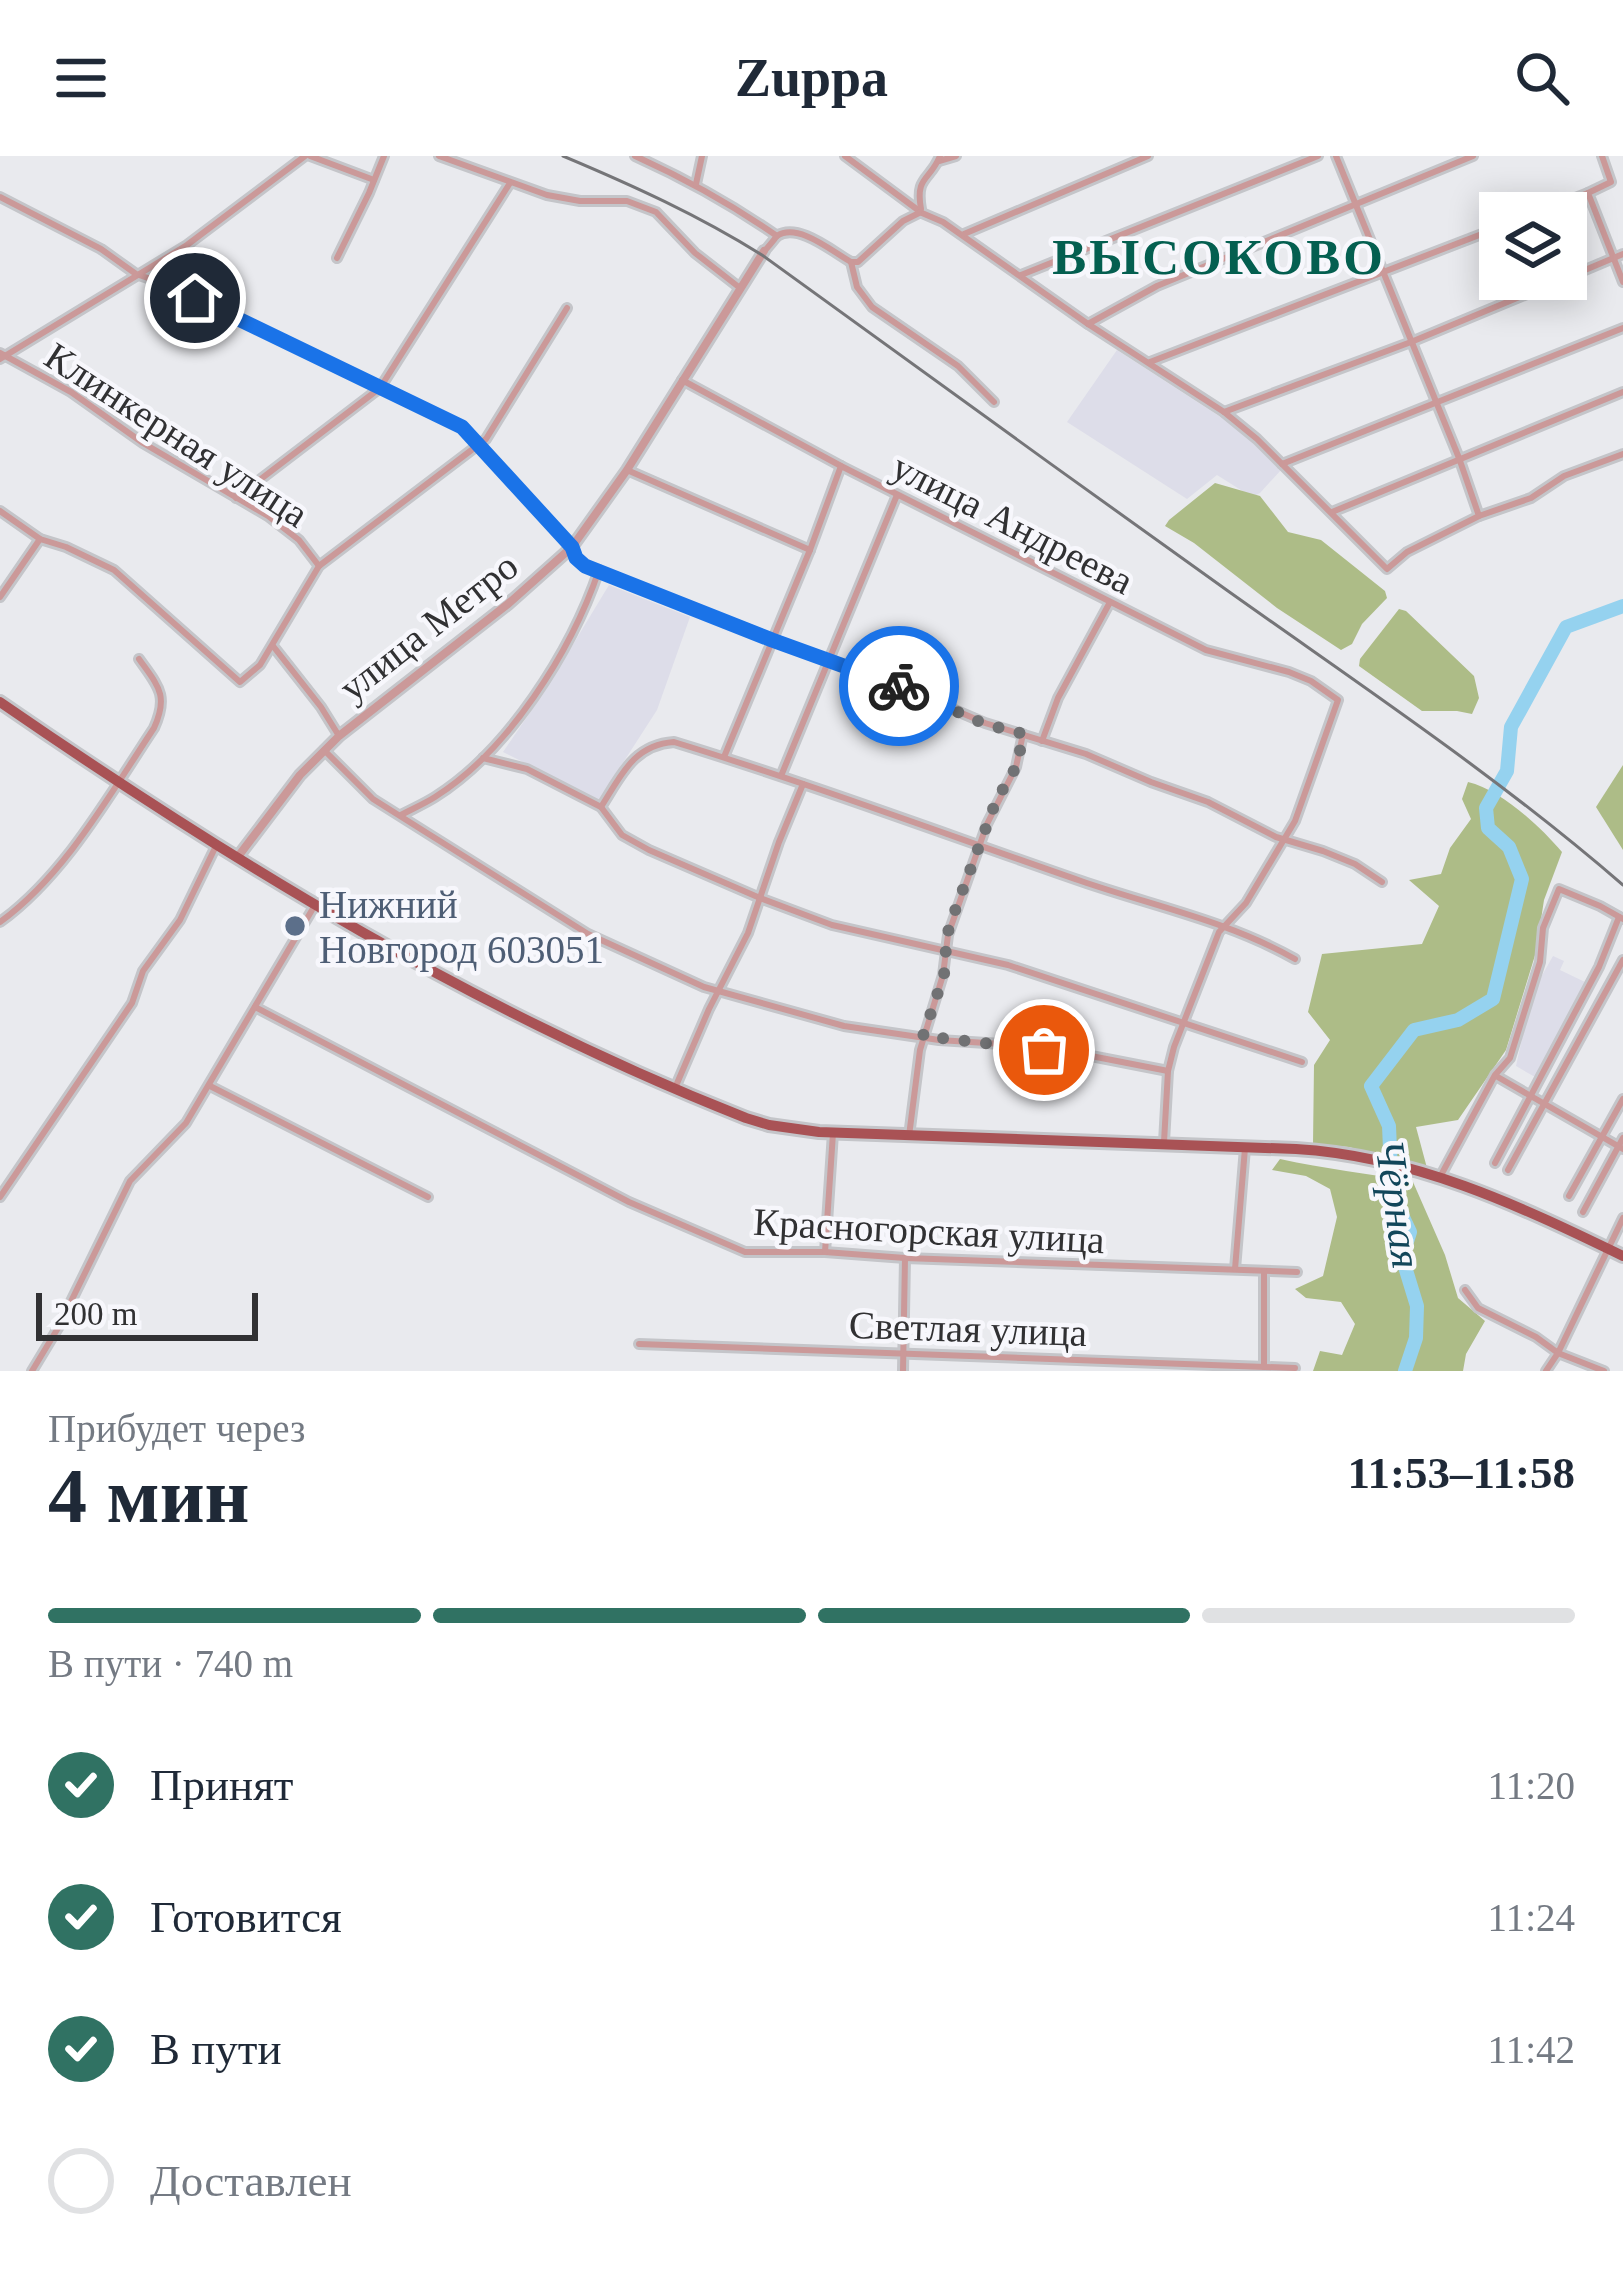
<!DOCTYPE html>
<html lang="ru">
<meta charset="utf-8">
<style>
:root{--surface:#fff;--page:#f6f6f7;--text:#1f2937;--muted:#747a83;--line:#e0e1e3;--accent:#307263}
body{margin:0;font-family:Georgia,serif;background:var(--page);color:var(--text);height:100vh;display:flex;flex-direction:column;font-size:45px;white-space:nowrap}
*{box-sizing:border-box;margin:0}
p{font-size:39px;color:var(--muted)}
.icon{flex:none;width:66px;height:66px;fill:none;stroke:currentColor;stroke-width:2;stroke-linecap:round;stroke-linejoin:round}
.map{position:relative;height:1215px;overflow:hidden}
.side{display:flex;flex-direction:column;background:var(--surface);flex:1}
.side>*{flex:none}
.buttons{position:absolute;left:1479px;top:36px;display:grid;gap:24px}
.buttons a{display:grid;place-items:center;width:108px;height:108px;border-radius:0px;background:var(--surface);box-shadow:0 6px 30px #0003;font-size:60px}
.scale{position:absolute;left:36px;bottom:30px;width:222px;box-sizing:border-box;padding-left:12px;border:6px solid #313133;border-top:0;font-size:33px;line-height:42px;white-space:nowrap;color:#313133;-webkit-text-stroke:9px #f7f7fc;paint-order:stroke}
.pin{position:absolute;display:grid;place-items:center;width:102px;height:102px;color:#fff;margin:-51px;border:6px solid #fff;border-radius:50%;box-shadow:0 3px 12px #0007}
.courier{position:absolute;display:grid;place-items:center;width:120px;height:120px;margin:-60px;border:9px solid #1a73e8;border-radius:50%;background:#fff;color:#222;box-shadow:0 3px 15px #0007}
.headline em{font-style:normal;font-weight:800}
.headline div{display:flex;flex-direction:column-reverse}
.headline{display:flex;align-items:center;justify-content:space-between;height:204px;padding:0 48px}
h1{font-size:78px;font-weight:800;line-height:90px}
.bar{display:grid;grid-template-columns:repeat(4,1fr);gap:18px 12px;align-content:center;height:144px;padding:0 48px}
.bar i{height:15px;border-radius:9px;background:var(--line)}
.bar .selected{background:var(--accent)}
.bar p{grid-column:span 4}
ol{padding:0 48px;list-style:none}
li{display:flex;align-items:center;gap:36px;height:132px}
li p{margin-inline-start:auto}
li .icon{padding:12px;border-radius:50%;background:var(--accent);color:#fff;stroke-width:4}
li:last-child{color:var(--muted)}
li i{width:66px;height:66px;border:6px solid var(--line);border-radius:50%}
header{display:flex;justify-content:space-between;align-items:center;height:156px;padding:0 48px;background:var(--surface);font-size:54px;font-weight:800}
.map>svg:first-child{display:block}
.built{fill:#dddde9}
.forest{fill:#adbc87}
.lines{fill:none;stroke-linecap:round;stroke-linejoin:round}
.river{stroke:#95d2ef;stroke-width:14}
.minor-casing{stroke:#c4c5c9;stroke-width:12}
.tertiary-casing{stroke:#c4c5c9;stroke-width:14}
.primary-casing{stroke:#c4c5c9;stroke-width:16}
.minor{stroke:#cb9999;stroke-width:6}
.tertiary{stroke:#cb9999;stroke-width:8}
.primary{stroke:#a95255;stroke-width:10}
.rail{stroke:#757578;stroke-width:3}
.done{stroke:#717274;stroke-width:12;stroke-dasharray:0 21.6}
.route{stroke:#1a73e8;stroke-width:15}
.service-dot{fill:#5c6f8a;stroke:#f7f7fc;stroke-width:4.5}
.labels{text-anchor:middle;stroke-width:9;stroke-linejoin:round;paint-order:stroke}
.street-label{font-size:39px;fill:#313133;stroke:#f7f7fc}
.service-label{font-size:39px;fill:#4e5e75;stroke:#f7f7fc;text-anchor:start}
.water-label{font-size:42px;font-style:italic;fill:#12465a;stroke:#f7f7fc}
.district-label{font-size:51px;font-weight:bold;letter-spacing:3px;fill:#045f50;stroke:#f7f7fc}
</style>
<header><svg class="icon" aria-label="menu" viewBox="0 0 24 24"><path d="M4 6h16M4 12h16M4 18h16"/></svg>Zuppa<svg class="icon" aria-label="search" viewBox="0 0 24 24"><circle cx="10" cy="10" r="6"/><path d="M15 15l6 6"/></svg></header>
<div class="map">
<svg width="1623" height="1215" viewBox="0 0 1623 1215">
<rect width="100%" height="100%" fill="#e9eaee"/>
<g class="built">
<path d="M1117,194L1256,284L1281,314L1260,337L1252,341L1217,319L1187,343L1067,266Z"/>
<path d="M609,429L690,461L657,554L599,644L503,596L546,533Z"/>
<path d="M1553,800L1564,805L1560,814L1585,826L1535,921L1516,910L1528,855L1540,823Z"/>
</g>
<g class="forest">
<path d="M1215,327L1260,340L1288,376L1321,384L1385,435L1387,442L1362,468L1352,488L1341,494L1277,452L1194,387L1165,370L1169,364Z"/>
<path d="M1399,453L1406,455L1474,520L1479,542L1472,558L1457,555H1422L1359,510L1360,503Z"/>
<path d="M1623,609V694L1596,651Z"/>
<path d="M1468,626C1501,634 1540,670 1562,696L1544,744L1536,796L1506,894L1458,964L1416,971L1427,1012L1349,991L1313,988L1314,909L1330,884L1308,856L1322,798L1422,788L1439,750L1409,724L1441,718L1450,692L1471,663L1462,643Z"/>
<path d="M1280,1003C1324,1013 1368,1017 1413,1026L1445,1099L1458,1142L1485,1165L1466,1198L1463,1215H1313L1320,1195L1342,1199L1355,1168L1341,1146L1306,1142L1295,1133L1323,1120L1337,1061L1330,1033L1306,1020L1272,1014Z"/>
</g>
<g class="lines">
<path class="river" d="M1405,1215L1416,1182L1417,1150L1402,1101L1410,1076L1392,1038L1389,970L1371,930L1414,874L1458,864L1493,843L1522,723L1509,691L1488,672L1486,652L1507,615L1511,571L1566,471L1623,450"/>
<defs>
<g id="minor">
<path d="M310,0L374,24"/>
<path d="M439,0L547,39L580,45H627L656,56L695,97L740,132"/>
<path d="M635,0C686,23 731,48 777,80"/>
<path d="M845,0L922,57L943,66L1088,168L1224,256L1257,283L1387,413L1407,396L1479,360L1459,302L1336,0"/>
<path d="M1602,0L1611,26L1588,37L1623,126"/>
<path d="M939,5L956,0"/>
<path d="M696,28L702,0"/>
<path d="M0,41L101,93L136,118L172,130L462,271L572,391L576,402L585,410L829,505L880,522L985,567L1086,598L1151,626L1208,646L1276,681L1323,695L1355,708L1382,726"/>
<path d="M921,53C915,20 930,25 940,0"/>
<path d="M1536,57L1588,37"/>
<path d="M964,78L1148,0"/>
<path d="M764,95C766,94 776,81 777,80C798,66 833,96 851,106H858L903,65L919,57"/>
<path d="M337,102L369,37L384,0"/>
<path d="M851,106L857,131L872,151L958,210L994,246"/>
<path d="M1021,119L1318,0"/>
<path d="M1566,122L1623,98"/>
<path d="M1088,168L1157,130L1473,0"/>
<path d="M0,197L71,236L143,287L268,360L299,384L319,410"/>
<path d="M0,203L187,89L305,0"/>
<path d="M1150,206L1500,71"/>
<path d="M682,224L841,310L1206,494L1289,516L1311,525L1338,544L1295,665L1246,747L1219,776L1174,891L1168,915L1164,986"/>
<path d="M1224,256L1411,186L1563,123"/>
<path d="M1282,308L1623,172"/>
<path d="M627,314L810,394"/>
<path d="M236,342L380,232L510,27"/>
<path d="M0,355L40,383L66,391L114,414L240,526L260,509L319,410L486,283L567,152"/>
<path d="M1332,356L1623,236"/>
<path d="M1479,360L1531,342L1564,320L1623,298"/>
<path d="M0,441L40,383"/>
<path d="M273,490L321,551L339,580"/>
<path d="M1042,585L1058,542L1109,448"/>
<path d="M324,594L373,643L427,677L588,778L704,831L844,870L939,884L1002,888L1086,899L1168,915"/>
<path d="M724,601L810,394L841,310"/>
<path d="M483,602L527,613L601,651L622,679L649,694L760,742L832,769L1008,809L1302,906"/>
<path d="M781,620L897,339"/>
<path d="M601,651C621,620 633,589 674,586C811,628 945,678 1081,725C1153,750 1228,765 1295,803"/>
<path d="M401,659C412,653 424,648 435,641C508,595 571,496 599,414"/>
<path d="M0,766C65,719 110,638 154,572C169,539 158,530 139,503"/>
<path d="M255,851L629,1046L745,1096H825L905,1102L1297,1116"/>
<path d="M1496,920L1623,993"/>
<path d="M210,930L428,1041"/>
<path d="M675,932L709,853L748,777L779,686L803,628"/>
<path d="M909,980L920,894L943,819L948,779L987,668L1016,611L1023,578"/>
<path d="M1495,1007L1599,811L1619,761"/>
<path d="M1508,1014L1623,804"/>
<path d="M1440,1021L1495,919L1510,902L1540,806L1543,772L1559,733L1600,750L1623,763"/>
<path d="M1569,1040L1623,943"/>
<path d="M0,1041L132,847L143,815L180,764L216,690"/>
<path d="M1583,1056L1623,982"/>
<path d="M825,1096L833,977"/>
<path d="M1235,1113L1245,992"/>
<path d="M1264,1116V1211"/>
<path d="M1465,1134L1478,1152L1536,1181L1558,1197L1604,1215"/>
<path d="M639,1188L1295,1212"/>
<path d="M32,1215L58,1172L130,1025L186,967L315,749"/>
<path d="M903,1215L905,1102"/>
<path d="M1546,1215L1558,1197L1623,1062"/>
</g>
<path id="tertiary" d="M237,702L300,619L339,580L508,448L572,391L627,314L764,95"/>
<path id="primary" d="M0,546C235,708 479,857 746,962L769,969L819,976L1296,993C1414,1000 1518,1049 1623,1100"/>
</defs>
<use href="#minor" class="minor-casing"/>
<use href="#tertiary" class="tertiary-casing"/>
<use href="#primary" class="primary-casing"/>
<use href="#minor" class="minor"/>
<use href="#tertiary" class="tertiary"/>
<use href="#primary" class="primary"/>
<path class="rail" d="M563,0C632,29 698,59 762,99C917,211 1072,324 1228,435C1363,531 1497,620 1623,729"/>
</g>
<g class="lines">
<path class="done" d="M899,530L985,568L1024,578L1016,611L996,645L953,760L947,779L944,819L923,880L1044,894"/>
<path class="route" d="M195,142L462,271L572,391L576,402L585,410L772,484L899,530"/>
</g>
<circle class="service-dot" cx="295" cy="770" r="12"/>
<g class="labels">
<g class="street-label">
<text transform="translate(177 278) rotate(33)" y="14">Клинкерная улица</text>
<text transform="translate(1013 367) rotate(27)" y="14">улица Андреева</text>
<text transform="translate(428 470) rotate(-38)" y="14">улица Метро</text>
<text transform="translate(929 1074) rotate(3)" y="14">Красногорская улица</text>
<text transform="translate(968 1172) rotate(2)" y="14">Светлая улица</text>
</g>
<g class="service-label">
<text x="319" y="762">Нижний<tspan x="319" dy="45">Новгород 603051</tspan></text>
</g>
<g class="water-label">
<text transform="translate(1399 1048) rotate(82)" y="15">Чёрная</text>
</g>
<g class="district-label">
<text x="1219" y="118">ВЫСОКОВО</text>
</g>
</g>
</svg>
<div class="buttons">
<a><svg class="icon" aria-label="layers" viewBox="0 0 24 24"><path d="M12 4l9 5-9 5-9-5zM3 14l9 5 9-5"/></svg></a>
</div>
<div class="scale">200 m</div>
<div class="pin" style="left:1044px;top:894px;background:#ea580c"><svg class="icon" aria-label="bag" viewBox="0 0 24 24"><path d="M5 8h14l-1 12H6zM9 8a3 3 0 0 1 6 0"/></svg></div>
<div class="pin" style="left:195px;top:142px;background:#1f2937"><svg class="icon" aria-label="home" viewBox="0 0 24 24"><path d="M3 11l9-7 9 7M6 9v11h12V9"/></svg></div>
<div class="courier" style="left:899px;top:530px"><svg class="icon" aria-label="bike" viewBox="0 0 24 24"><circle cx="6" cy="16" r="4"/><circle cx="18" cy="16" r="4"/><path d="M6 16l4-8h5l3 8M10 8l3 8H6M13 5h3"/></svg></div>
</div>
<section class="side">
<div class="headline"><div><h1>4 мин</h1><p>Прибудет через</p></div><em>11:53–11:58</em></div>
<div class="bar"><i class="selected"></i><i class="selected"></i><i class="selected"></i><i></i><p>В пути · 740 m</p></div>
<ol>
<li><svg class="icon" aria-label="check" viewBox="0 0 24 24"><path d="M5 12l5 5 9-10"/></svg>Принят<p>11:20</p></li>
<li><svg class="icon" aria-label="check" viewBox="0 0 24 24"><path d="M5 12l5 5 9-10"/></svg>Готовится<p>11:24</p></li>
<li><svg class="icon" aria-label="check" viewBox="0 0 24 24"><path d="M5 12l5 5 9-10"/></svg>В пути<p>11:42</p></li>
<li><i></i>Доставлен</li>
</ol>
</section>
